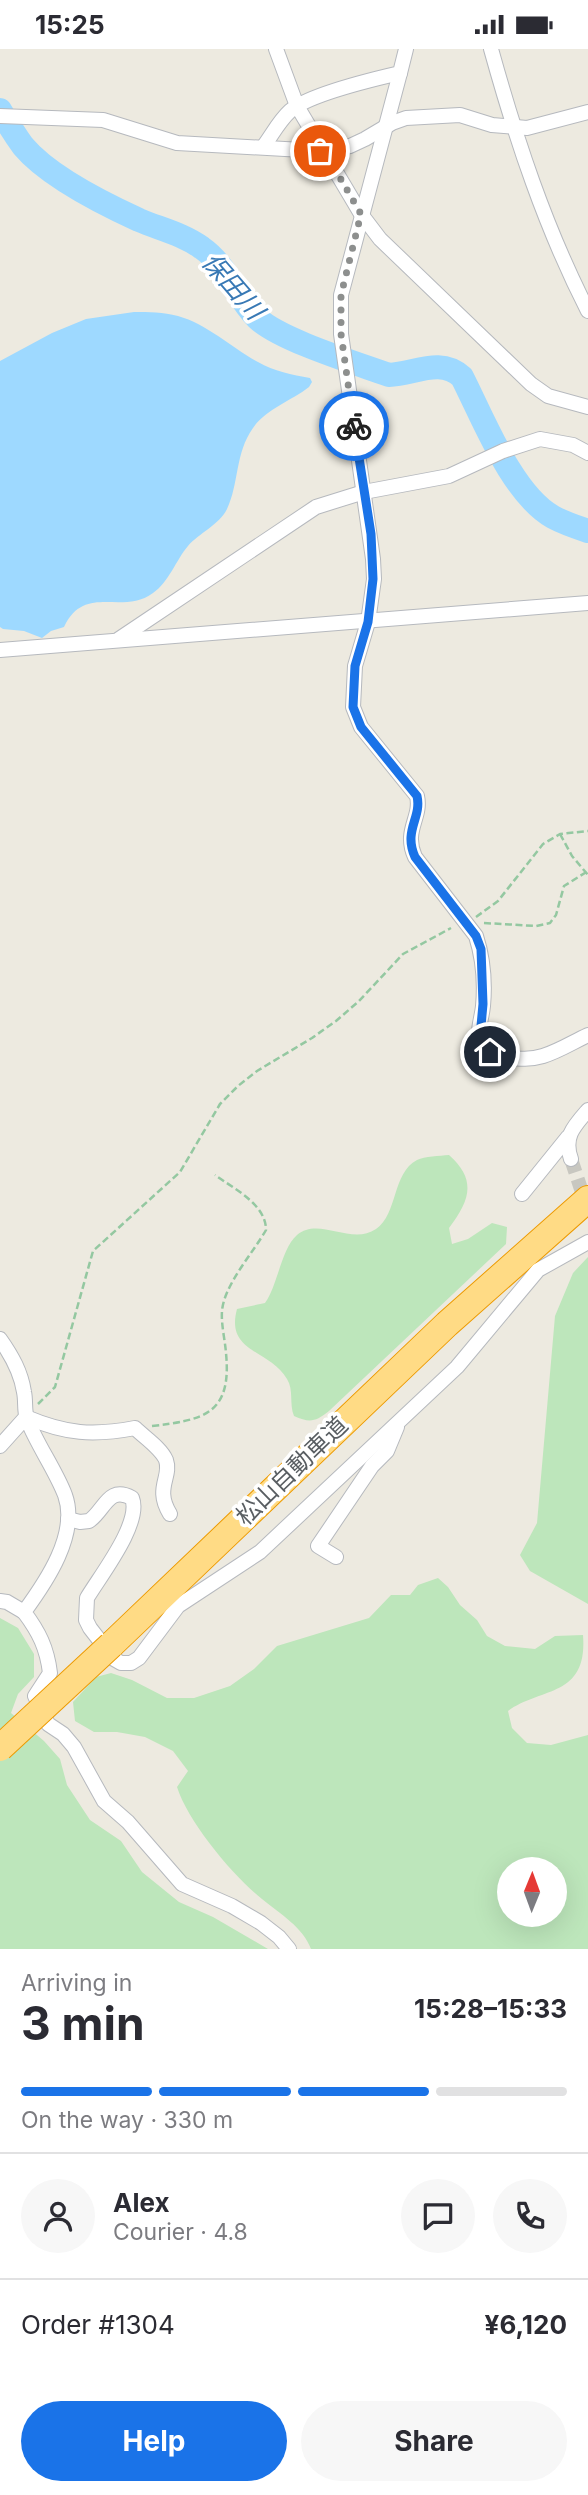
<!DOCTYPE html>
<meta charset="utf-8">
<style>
:root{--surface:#fff;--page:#f7f7f7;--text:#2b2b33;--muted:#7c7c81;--line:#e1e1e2;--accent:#1a73e8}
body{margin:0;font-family:Inter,"Noto Sans JP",sans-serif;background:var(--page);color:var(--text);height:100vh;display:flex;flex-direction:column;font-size:26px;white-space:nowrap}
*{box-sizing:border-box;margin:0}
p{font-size:23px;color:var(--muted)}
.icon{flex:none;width:38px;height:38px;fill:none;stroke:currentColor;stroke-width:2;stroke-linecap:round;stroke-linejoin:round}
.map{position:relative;height:1900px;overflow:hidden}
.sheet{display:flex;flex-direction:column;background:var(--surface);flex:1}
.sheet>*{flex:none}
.needle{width:46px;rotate:1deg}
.tools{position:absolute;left:497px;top:1808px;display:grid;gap:14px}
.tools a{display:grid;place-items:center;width:70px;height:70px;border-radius:50%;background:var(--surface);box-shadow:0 7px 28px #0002;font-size:35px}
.pin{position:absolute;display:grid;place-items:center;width:60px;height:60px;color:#fff;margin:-30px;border:4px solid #fff;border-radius:50%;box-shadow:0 2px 7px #0007}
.courier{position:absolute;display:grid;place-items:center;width:70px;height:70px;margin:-35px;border:5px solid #1a73e8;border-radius:50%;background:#fff;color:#222;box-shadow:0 2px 9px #0007}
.overview em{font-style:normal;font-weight:700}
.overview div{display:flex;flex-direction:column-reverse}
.overview{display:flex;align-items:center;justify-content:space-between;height:119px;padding:0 21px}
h1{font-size:46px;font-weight:700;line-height:52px}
.bar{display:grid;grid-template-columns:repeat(4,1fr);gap:10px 7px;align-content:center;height:84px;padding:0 21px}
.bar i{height:9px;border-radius:5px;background:var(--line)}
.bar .selected{background:var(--accent)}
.bar p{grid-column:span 4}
.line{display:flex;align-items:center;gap:18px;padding:0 21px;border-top:2px solid var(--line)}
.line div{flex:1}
.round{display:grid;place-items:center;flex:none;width:74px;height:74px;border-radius:37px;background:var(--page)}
.action{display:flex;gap:14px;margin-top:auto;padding:14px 21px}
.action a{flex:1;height:80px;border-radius:42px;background:var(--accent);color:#fff;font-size:28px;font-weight:700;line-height:80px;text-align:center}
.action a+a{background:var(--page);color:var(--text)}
.status{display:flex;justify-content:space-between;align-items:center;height:49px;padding:0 35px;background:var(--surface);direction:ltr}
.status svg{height:19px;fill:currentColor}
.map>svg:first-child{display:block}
.green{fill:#bde6bb;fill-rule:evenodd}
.water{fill:#9ed9ff}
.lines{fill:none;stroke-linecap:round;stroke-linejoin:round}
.river{stroke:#9ed9ff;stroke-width:24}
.minor-tunnel{stroke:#c8c7c0;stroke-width:14;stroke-dasharray:14 7;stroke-linecap:butt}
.minor-casing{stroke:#b6b9be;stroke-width:16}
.motorway-casing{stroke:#ed9a00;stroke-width:28}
.path{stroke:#94c8a1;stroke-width:2.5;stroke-dasharray:7 3.5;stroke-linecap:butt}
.minor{stroke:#fff;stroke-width:14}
.motorway{stroke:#ffdb85;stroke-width:26}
.motorway-bridge-casing{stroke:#ed9a00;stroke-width:28;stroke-linecap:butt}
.motorway-bridge{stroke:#ffdb85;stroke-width:26}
.done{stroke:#8d8f8e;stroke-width:7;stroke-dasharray:0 12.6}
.route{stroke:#1a73e8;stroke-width:9}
.labels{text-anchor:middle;stroke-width:7;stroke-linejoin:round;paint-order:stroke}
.street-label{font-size:24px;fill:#595e62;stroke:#fff}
.water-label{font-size:26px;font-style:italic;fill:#3879b5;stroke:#fff}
</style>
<div class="status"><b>15:25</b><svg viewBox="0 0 49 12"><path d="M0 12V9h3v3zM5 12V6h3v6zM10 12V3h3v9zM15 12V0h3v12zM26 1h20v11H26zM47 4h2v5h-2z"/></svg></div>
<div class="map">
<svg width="588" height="1900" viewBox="0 0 588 1900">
<rect width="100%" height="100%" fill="#edeae0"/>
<g class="green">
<path d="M449,1106C477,1131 470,1151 449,1179L452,1195L468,1190L492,1174L507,1178L506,1195L329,1362C315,1373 310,1374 294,1367C289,1355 294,1341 287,1330C270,1300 225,1304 237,1260L265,1254C278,1236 281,1200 297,1186C319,1167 351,1197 376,1180C398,1165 392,1124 417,1111C425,1107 439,1107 449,1106Z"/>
<path d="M588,1208V1555L530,1522L520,1506L537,1474L555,1267L573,1224Z"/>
<path d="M438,1529L448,1538L460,1556L477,1571L487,1587L505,1597L535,1600L555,1587L583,1586C588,1649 540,1638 508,1662L512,1679L527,1694L551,1696L588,1686V1900H311C303,1878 280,1865 262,1850C233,1827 188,1773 177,1738L188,1722L173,1702L145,1688L117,1683H94L75,1672L73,1653L96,1628L111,1624L132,1631L167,1649H194L230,1637L254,1620L277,1597L369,1569L391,1546H410L418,1536ZM509,1820H555V1866H509Z"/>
<path d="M0,1569L18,1579L34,1605V1628L18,1645L11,1664L44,1692L60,1710L67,1736L90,1771L121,1792L142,1823L179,1853L213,1868L268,1900H0Z"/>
</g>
<path class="water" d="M134,263C149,263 163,263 178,267C207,275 232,299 258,313C274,322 292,326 310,329L312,333L309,338C291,352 266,360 253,379C235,404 239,435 227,460C219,476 199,484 188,497C176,511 169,533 153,544C122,567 85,534 64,578L51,582L42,589L24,582L3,580L0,578V312L52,284L86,270Z"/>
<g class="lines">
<path class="river" d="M0,61C7,73 15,86 23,97C48,127 104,155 139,171C160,180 183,185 202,199C228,217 236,249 257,269C280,291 356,314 389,326C415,325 440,308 462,328C483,369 512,445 553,468C564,474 576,478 588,482"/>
<path class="minor-tunnel" d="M571,1110L586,1155"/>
<defs>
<g id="minor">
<path d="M276,0L297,57L361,165L380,190L531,335L548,347L588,358"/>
<path d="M491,0C516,90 545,178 588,262"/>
<path d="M400,24L341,246V285L373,510L374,530L368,573L355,617L353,658L361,678L417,747C422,769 403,781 415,808L476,887C483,909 485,935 483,957C482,967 479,975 479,984C482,1011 523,1013 543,1007C559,1002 573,993 588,986"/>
<path d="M0,67L103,71L177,94L320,102L350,97L365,90L392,74L406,69L460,66L492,76L527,79L588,63"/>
<path d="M263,98C272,86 279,72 290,62C308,46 374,30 400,24L406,0"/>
<path d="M119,590L316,458L364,443L449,427L503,402L540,390L573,396L588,404"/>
<path d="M0,601L588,554"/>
<path d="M571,1110C563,1088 574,1077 588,1061"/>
<path d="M522,1145L568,1088"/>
<path d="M0,1290C12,1307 21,1323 24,1343C26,1352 24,1361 27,1370C37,1396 55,1420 65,1446C79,1485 46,1533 24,1563C39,1583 47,1599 50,1624L35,1647L48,1675L63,1685L74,1698L104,1752L128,1773L182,1835L232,1857L261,1874L279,1888L289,1900"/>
<path d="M26,1368C66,1385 93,1387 135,1379C144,1388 161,1399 166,1411C172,1428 154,1439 170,1465"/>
<path d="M0,1397L26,1368"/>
<path d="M68,1470L80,1473L89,1472C105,1461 108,1436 132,1449C142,1474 100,1527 87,1549L86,1571L90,1579L114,1610L121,1614H131L139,1609L178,1557L260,1503L457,1318L538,1221L588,1193"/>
<path d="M336,1508L318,1497L372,1417L387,1402L397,1378"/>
<path d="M0,1552L7,1553L24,1563"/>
</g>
<path id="motorway" d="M111,1596L447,1275L588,1150"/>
</defs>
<use href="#minor" class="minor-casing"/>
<use href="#motorway" class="motorway-casing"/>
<g class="path">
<path d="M560,785L572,807L588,826"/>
<path d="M476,868L498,852L543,795L560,785L588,782"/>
<path d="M484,874L536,877L550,874L556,866L564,837L588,822"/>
<path d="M38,1355L55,1338L93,1202L180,1123L220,1055L238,1037L257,1022L312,989L336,972L359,952L403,905L451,879"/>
<path d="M152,1377C204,1371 232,1365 226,1304C225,1291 221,1275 222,1262C224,1236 253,1204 266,1181C266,1155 234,1140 215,1126"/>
</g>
<use href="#minor" class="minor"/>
<use href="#motorway" class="motorway"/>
<defs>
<path id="motorway-bridge" d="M0,1699L111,1596"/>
</defs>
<use href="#motorway-bridge" class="motorway-bridge-casing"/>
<use href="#motorway-bridge" class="motorway-bridge"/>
</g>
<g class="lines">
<path class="done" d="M320,102L324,101L361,165L341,246V285L354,377"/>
<path class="route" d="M354,377L371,485L373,530L368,573L355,617L353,658L361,678L417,747C422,769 403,781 415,808L476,887L481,900L483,955L480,988L484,998L490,1003"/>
</g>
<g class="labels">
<g class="street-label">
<text transform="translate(292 1422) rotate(-44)" y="8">松山自動車道</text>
</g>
<g class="water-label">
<text transform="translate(233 237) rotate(49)" y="9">保田川</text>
</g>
</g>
</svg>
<div class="tools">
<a><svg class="needle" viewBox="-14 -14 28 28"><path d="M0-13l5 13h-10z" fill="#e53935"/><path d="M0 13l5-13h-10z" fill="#7c7c81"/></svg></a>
</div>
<div class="pin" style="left:320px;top:102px;background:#ea580c"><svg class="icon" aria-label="bag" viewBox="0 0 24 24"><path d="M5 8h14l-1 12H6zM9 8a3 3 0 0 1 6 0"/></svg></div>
<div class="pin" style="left:490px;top:1003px;background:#1f2937"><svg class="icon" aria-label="home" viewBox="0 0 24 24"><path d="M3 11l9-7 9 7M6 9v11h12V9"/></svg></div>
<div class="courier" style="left:354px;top:377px"><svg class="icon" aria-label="bike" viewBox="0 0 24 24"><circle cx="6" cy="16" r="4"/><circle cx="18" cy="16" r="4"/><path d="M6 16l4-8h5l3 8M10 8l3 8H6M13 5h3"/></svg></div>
</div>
<section class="sheet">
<div class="overview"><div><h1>3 min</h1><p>Arriving in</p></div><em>15:28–15:33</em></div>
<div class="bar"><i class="selected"></i><i class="selected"></i><i class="selected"></i><i></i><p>On the way · 330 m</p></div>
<div class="line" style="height:126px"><a class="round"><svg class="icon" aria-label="person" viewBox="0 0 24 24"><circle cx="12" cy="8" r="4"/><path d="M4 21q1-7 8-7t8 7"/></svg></a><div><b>Alex</b><p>Courier · 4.8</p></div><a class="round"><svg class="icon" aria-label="chat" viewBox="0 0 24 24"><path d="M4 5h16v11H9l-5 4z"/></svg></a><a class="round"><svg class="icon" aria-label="phone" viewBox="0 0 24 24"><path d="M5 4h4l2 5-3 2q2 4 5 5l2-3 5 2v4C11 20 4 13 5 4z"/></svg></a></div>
<div class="line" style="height:91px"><div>Order #1304</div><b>¥6,120</b></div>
<div class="action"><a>Help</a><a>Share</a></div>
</section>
